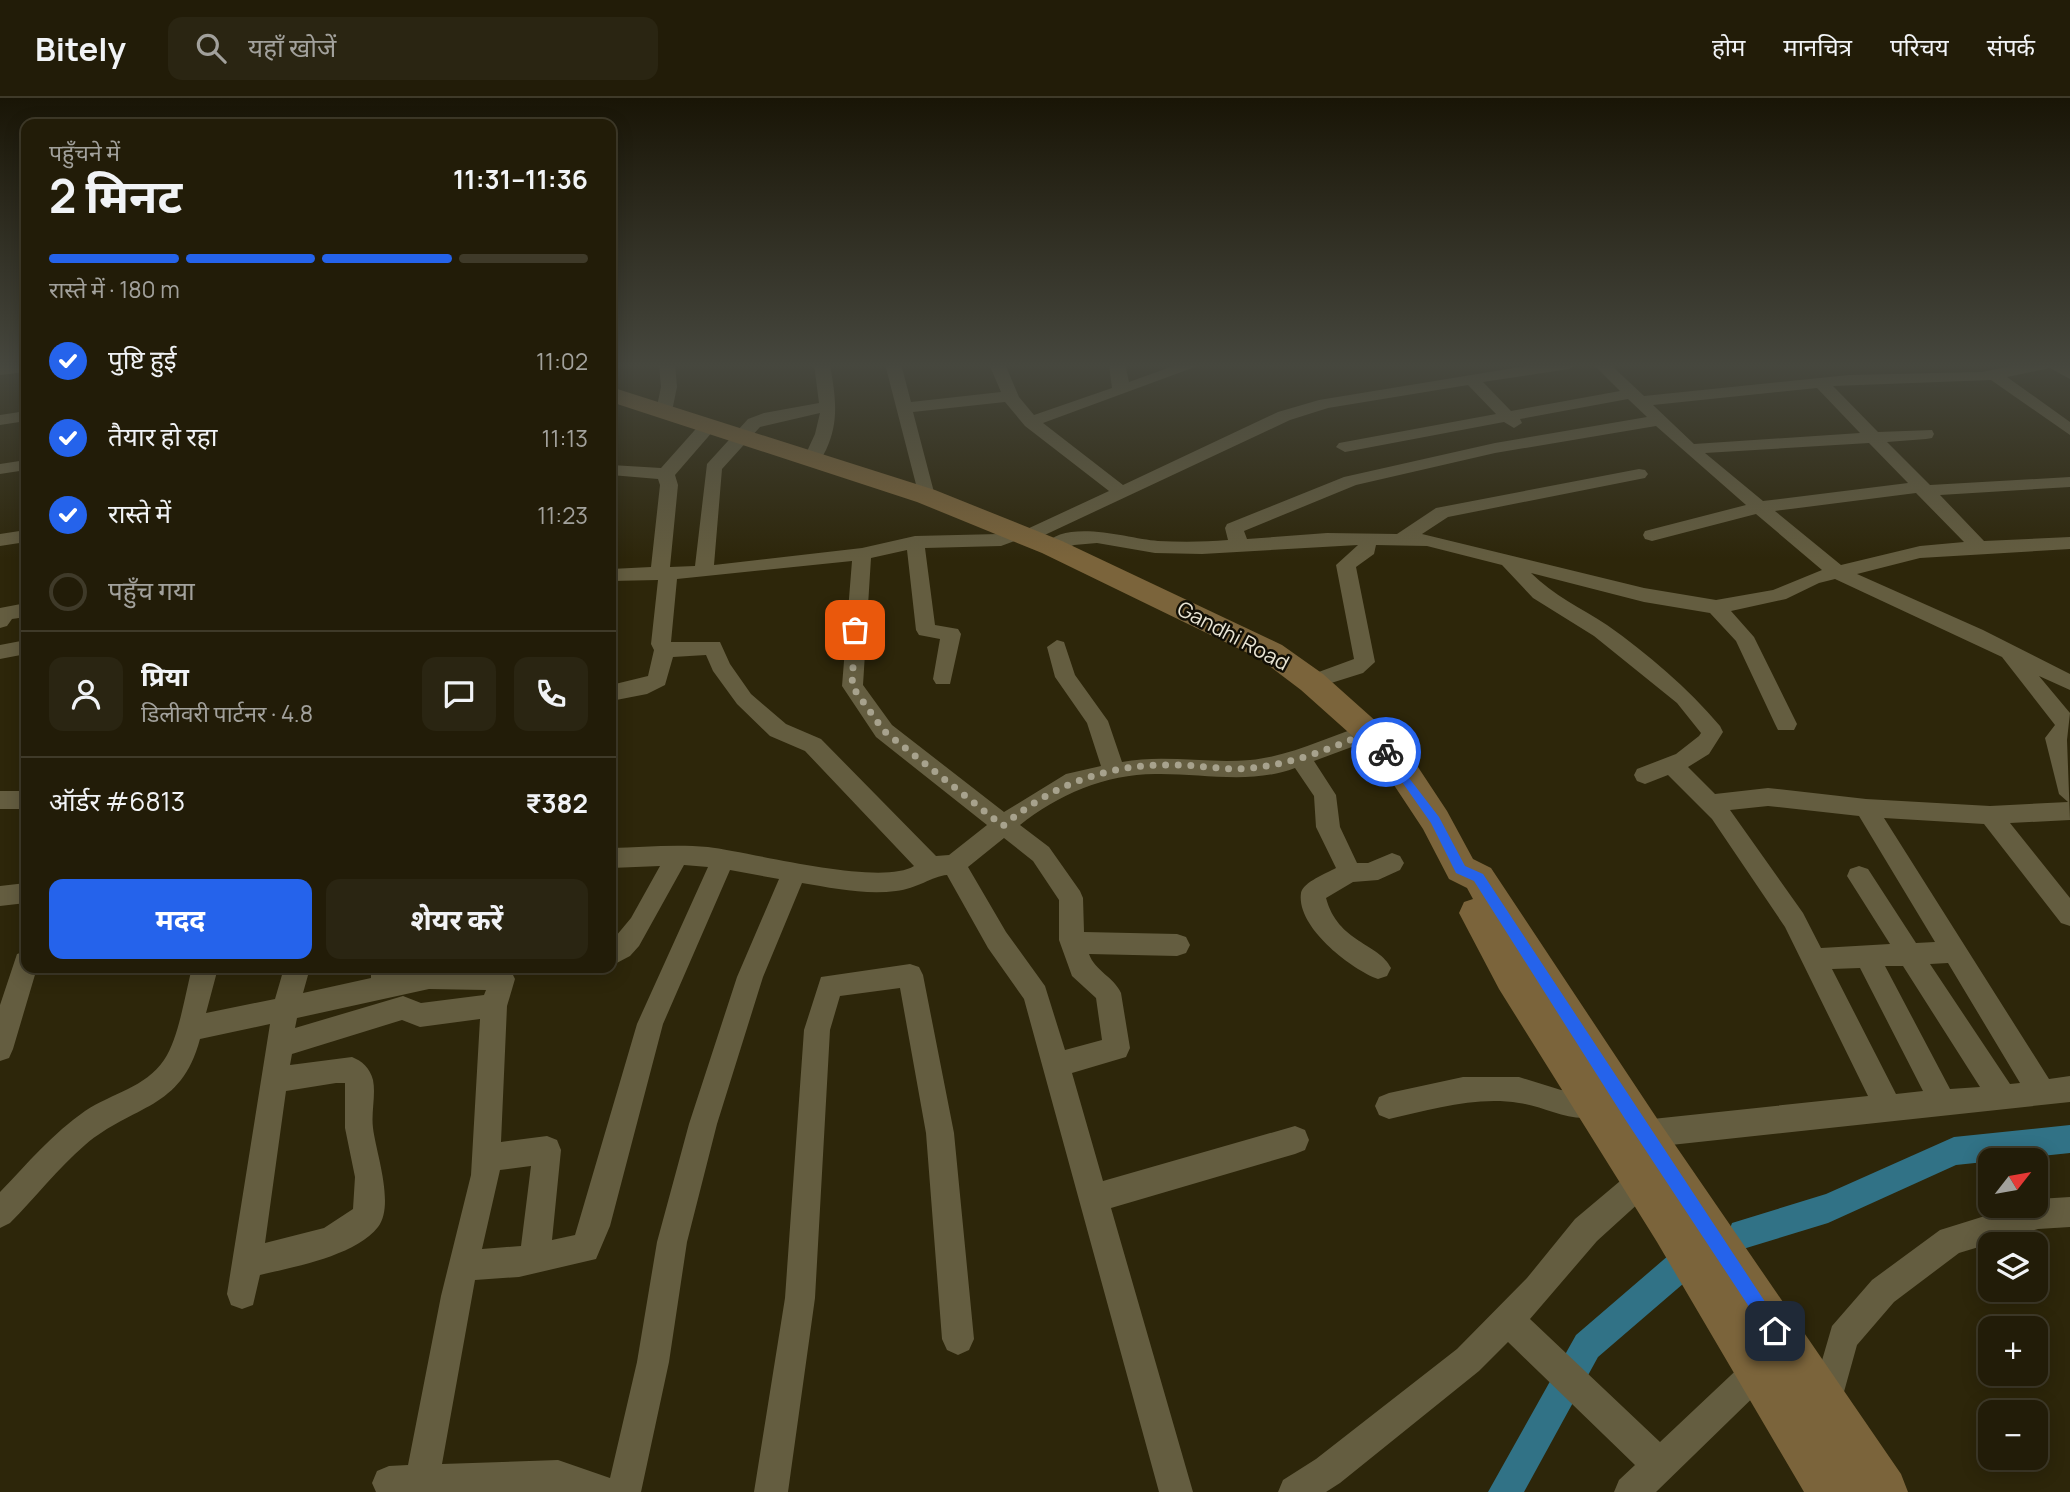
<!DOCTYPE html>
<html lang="hi">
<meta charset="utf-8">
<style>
:root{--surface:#221c08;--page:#2a2512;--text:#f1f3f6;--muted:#a2a19c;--line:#3f3a29;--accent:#2563eb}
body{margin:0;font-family:Manrope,"Noto Sans Devanagari",sans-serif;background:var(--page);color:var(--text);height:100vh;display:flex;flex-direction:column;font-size:26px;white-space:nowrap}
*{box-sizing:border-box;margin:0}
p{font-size:23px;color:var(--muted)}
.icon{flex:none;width:38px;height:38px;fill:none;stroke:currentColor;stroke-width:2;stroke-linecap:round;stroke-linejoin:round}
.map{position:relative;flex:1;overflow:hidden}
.panel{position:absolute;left:21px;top:21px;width:595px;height:854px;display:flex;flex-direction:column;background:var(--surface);border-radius:14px;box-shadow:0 4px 18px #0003,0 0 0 2px var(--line)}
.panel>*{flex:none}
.needle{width:46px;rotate:59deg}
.fabs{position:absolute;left:1978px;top:1050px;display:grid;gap:14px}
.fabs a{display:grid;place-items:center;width:70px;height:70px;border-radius:14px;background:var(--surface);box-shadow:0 4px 18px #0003,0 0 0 2px var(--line);font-size:35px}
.pin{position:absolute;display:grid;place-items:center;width:60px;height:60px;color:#fff;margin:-30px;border-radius:14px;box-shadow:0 4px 10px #0006}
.courier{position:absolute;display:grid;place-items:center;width:70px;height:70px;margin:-35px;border:5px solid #2563eb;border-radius:50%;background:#fff;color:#222;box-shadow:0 2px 9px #0007}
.summary em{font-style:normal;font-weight:700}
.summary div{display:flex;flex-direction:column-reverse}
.summary{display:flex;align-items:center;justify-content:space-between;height:119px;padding:0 28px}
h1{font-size:46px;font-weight:700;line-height:52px}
.bar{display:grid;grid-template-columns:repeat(4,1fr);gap:10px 7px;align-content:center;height:84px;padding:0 28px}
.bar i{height:9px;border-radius:5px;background:var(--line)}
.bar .current{background:var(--accent)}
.bar p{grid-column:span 4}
.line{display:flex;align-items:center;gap:18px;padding:0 28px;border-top:2px solid var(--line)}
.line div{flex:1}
.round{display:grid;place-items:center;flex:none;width:74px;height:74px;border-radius:14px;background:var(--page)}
ol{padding:0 28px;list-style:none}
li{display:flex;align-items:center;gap:21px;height:77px}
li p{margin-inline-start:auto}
li .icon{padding:7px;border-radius:50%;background:var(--accent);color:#fff;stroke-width:4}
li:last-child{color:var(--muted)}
li i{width:38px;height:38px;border:4px solid var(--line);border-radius:50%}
.primary-button{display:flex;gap:14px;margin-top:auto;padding:14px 28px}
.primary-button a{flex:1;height:80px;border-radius:14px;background:var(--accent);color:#fff;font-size:28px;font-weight:700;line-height:80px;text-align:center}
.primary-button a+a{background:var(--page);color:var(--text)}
header{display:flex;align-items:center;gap:42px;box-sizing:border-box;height:98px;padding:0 35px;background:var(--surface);border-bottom:2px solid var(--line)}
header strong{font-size:33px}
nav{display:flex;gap:38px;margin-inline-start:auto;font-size:24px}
.search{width:490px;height:63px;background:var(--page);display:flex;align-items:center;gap:18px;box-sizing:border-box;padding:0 24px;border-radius:14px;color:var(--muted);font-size:26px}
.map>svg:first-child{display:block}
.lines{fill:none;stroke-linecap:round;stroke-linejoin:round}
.canal{fill:#317286;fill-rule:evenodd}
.street{fill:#645d40;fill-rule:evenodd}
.secondary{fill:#7b643b;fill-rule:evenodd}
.route{fill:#2563eb}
.done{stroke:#a7a28d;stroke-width:7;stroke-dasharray:0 12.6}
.labels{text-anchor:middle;stroke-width:5;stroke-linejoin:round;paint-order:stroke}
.street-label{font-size:21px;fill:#e8e4d4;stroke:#120f05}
</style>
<header>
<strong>Bitely</strong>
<div class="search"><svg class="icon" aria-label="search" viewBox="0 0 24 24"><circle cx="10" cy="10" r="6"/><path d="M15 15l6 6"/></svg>यहाँ खोजें</div>
<nav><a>होम</a><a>मानचित्र</a><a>परिचय</a><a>संपर्क</a></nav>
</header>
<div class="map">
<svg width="2070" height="1394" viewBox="0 0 2070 1394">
<rect width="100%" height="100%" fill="#2d260a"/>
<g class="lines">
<g class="canal">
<path d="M2070,1027V1055L1956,1067L1828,1125L1743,1151L1732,1147L1728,1136L1732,1125L1826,1096L1954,1039Z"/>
<path d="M1680,1153L1691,1157L1695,1168L1691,1179L1598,1259L1524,1394H1488L1576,1237L1669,1157Z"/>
</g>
<g class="street">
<path d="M26,266V274L0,277V267Z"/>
<path d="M659,266H675L677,289L672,313L664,318L656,313L661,289Z"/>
<path d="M814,266H830C835,297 840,322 826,352C822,359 821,365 812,367L803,362L815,336L820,315L760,329L722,371L714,467L862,450L915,438L999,436L1018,429L1025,432L1109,393L1025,328L1005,304L913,314L935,398L926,403L920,402L885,266H901L911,304L1001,294L989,266H1005L1019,299L1034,317L1112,290L1109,266H1125L1129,284L1179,266H1203L1043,325L1123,387L1278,314L1319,302L1538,266H1577L1569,271L1483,284L1511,313L1620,293L1593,266H1610L1644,298L1849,277L1982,274L2021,266H2066L2070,269V281L2050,270L2007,279L2070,324V337L1991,282L1833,288L1878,334L1932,332L1934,336L1932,340L1926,341L1887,344L1930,387L2070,379V389L1940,397L1984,443L2070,439V451L1920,460L1857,476L1983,532L2070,576V592L2039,578L2070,615L2067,642L2070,722L2010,725L2070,800V828L2061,825L1984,726L1884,720L2049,981L2070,978V1004L1643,1050L1633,1046L1629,1036L1633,1026L1643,1022L1868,998L1785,829L1712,721L1668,677L1645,686L1637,683L1634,677L1637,671L1676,656L1699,638L1701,635L1677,605L1594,538L1533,500L1502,467L1427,448L1376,447L1374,456L1356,469L1375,564L1363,575L1312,591L1305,589L1302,584L1305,579L1354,561L1336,467L1358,447L1202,456L1155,455L1097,445L1074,447L1052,455L1043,449C1064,419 1128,441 1158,443C1181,444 1205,444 1228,442L1225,430L1227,426L1344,379L1495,345L1647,319L1628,301L1520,321L1522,325L1514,330L1504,324L1345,354L1336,349L1339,345L1496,316L1468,287L1328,310L1290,322L1034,442L1020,441L1001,448L925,450L935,527L958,531L961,536L950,586H936L933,581L940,541L919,537L916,532L907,452L871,460L863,587L892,627L1004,714L1066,676L1101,668L1087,625L1055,579L1047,549L1057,542L1064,544L1075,577L1108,623L1122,664C1165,656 1207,666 1250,662C1292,658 1329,638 1368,626L1376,628L1379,634L1376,640L1314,663L1336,697L1340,729L1357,765H1368L1392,755L1400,758L1404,765L1400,772L1378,782L1353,784L1326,800C1338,845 1379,845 1391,870L1387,878L1378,881C1351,871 1296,829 1301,795C1303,784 1327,775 1336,770L1316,729L1314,698L1295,670C1250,687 1201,675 1155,676C1106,676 1057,697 1020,727L1049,749L1080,793L1083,800L1084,834L1177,836L1186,839L1190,847L1186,855L1177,858L1089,856C1095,873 1114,879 1121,895L1130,950L1126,959L1072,975L1103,1083L1295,1028L1305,1032L1309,1042L1305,1052L1295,1056L1111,1110L1193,1394H1159L1024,901L988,850L947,777C932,778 917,791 896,793C865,797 832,790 802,785L763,879L717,1026L687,1144L669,1264L641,1394H376L372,1385L377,1373L389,1368L408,1367L441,1198L471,1077L480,921L420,929L402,922L292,956L290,967L352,959C362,963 370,970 373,982C376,997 371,1014 373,1030C376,1055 395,1107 378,1129C355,1158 294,1169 260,1177L253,1207L242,1211L231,1207L227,1196L270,926L200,941C181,1013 133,1006 85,1047C58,1070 35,1100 10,1125L0,1130V1094C27,1066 53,1035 85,1013C112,995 145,990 164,962C179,940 185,896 192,870H218L206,915L275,901L284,870H310L303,895L371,880V870H397V874L423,870H502L511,873L515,881L507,908L501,1044L547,1038L557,1042L561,1052L552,1142L575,1137L637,926L708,769L684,767L639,848L630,858L611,868V844L631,820L660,768L611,770V750C643,749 676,746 708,749C751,754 880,789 914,768L805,653L770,638L737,606L713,573L706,557L673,559L665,587L647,596L611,603V587L648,578L654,552L651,546L658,482L611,483V471L651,469L660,387L658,381L611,377V367L661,370L702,324H714L716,328L714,332L675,377L678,387L670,469L695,468L707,366L748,321L764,315L819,305ZM1817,290L1860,335L1694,346L1653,307ZM1656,328L1746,407L1645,433L1643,437L1645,441L1652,443L1756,416L1822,472L1773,492L1716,502L1644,490L1422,436L1448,419L1645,380L1648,376L1645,372L1639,371L1436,410L1397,436L1327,435L1247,441L1244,433L1356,387L1495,355ZM1869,345L1908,385L1763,403L1705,355ZM1916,395L1964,444L1920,448L1841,467L1775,413ZM852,463L842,588L876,639L987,727L949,757L936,758L821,641L786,626L751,596L730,566L720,544H671L677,481ZM1531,475L1644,504L1710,515L1736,543L1775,626L1778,632H1794L1797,626L1754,539L1731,513L1786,501L1819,485L1835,481L2002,559L2055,627L2045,640L2059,696L2068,704L1990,708L1866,701L1768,690L1715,696L1688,669L1709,656L1723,634L1720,628C1688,590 1648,556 1607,527C1581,510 1553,497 1531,475ZM1768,708L1859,718L1935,844L1916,845L1868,771L1859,768L1850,771L1847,778L1890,846L1821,850L1803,815L1730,712ZM1004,740L1033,763L1059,802V842L1072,878L1096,900L1102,942L1065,952L1045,888L1006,834L968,769ZM730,772L779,781L737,879L689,1026L657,1144L637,1264L610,1380L558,1362L442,1366L475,1182L519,1179L596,1161L610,1128L663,926ZM1948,865L2020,985L2010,986L1930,866ZM1885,868H1903L1980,989L1950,991ZM1860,870L1923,993L1896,996L1832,871ZM429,891L486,892L484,897L421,905L403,898L295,930L297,920ZM336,985H345V1030L355,1079L353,1111L324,1130L265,1145L286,993ZM531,1068L521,1148L482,1151L500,1072Z"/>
<path d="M26,313V323L0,327V317Z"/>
<path d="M26,362V372L0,376V366Z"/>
<path d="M26,432V444L0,448V436Z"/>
<path d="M26,505V519L12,521L7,528L0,530V510Z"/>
<path d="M26,542V556L0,561V547Z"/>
<rect x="0" y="693" width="26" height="18"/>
<path d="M26,785V805L0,808V788Z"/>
<path d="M26,853V870H37L13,951L9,960L0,963V907L17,856Z"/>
<path d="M910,866L919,869L923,877L954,1035L974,1241L969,1252L958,1257L947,1252L942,1241L926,1035L900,890L840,898L830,932L815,1200L788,1394H754L785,1200L804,932L821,879Z"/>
<path d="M1463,979H1519L1561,992L1594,994L1604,998L1608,1007L1604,1016C1574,1028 1548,1009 1519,1005C1475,998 1431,1012 1389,1021L1379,1017L1375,1008L1379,999L1389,995Z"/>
<path d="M1642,1069L1652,1073L1656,1083L1652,1093L1597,1143L1530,1221L1660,1344L1747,1262L1758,1257L1769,1262L1774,1273L1769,1284L1656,1394H1614L1619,1382L1635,1367L1508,1244L1479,1273L1340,1385L1326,1394H1278L1283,1382L1316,1361L1457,1251L1527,1180L1575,1121L1632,1073Z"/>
<path d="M2070,1099V1129L2038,1131L1959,1155L1894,1204L1857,1247L1837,1319L1825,1323L1813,1319L1809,1307L1832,1228L1872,1182L1940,1132L2017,1108H2035L2038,1101Z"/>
</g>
<path class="secondary" d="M611,289L935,392L1062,443L1282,547L1323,576L1379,626L1414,663L1447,713L1473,761L1491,770L1658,1022L1901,1376L1908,1394H1804L1657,1144L1499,891L1459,815L1464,804L1473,801L1467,790L1449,781L1423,731L1390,681L1357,642L1301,592L1260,561L1042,455L917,404L611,304Z"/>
</g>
<linearGradient id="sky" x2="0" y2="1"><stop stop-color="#191506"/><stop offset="0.58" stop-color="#46473e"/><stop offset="1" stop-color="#46473e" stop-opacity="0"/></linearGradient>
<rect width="2070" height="461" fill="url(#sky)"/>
<path class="route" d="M1386,650L1439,719L1465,768L1483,776L1781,1228V1239H1769L1625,1021L1474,783L1456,775L1431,725L1383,657V651Z"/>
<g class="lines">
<path class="done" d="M855,532L852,588L884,633L1003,728C1052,686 1111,665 1176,667C1201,667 1226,673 1251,670C1291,666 1332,651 1368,634L1386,654"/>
</g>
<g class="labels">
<g class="street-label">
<text transform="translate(1233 538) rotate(28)" y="7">Gandhi Road</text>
</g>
</g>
</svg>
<div class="fabs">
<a><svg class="needle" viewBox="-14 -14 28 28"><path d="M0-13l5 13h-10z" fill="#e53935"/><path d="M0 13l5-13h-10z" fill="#a2a19c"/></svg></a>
<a><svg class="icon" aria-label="layers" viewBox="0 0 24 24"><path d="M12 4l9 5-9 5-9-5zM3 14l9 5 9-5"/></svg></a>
<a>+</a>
<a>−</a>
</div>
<div class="pin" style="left:855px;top:532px;background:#ea580c"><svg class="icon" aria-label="bag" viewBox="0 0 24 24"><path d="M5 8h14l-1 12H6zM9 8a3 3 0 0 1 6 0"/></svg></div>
<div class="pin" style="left:1775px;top:1233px;background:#1f2937"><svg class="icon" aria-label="home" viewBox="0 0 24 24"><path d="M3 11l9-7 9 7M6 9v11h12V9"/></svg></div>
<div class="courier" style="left:1386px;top:654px"><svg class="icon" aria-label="bike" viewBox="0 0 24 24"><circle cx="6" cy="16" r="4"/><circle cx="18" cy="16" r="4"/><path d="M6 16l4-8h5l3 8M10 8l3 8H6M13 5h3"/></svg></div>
<section class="panel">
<div class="summary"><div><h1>2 मिनट</h1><p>पहुँचने में</p></div><em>11:31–11:36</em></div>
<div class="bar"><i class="current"></i><i class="current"></i><i class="current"></i><i></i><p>रास्ते में · 180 m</p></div>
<ol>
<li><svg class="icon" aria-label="check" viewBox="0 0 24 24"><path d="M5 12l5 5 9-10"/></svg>पुष्टि हुई<p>11:02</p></li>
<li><svg class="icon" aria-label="check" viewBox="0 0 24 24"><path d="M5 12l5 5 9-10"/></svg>तैयार हो रहा<p>11:13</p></li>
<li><svg class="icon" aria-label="check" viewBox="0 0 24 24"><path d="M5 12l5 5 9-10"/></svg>रास्ते में<p>11:23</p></li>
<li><i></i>पहुँच गया</li>
</ol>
<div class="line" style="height:126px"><a class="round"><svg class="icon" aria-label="person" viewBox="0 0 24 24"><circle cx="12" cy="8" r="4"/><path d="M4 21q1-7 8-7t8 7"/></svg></a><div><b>प्रिया</b><p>डिलीवरी पार्टनर · 4.8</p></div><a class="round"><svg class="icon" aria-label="chat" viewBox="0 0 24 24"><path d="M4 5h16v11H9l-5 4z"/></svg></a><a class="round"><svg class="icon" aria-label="phone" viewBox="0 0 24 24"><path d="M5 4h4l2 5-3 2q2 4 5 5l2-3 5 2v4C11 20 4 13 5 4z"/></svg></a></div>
<div class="line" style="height:91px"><div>ऑर्डर #6813</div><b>₹382</b></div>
<div class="primary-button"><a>मदद</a><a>शेयर करें</a></div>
</section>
</div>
